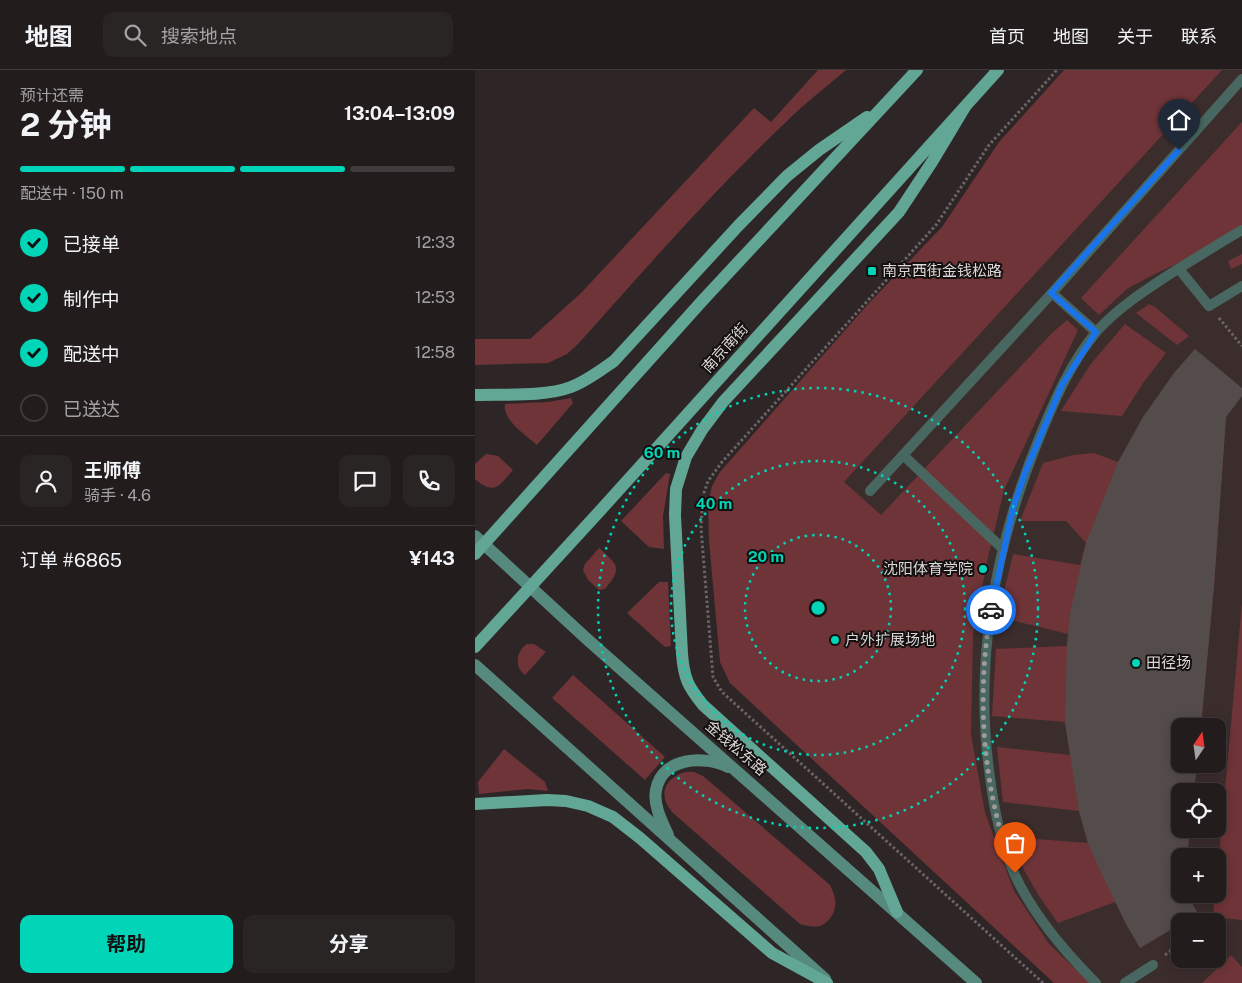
<!DOCTYPE html>
<html lang="zh">
<meta charset="utf-8">
<style>
:root{--surface:#221c1c;--page:#2a2525;--text:#f1f3f6;--muted:#a2a1a3;--line:#3f3a3b;--accent:#00d5b7}
body{margin:0;font-family:"Public Sans","Noto Sans SC",sans-serif;background:var(--page);color:var(--text);height:100vh;display:flex;flex-direction:column;font-size:19px;white-space:nowrap}
*{box-sizing:border-box;margin:0}
p{font-size:16px;color:var(--muted)}
.icon{flex:none;width:28px;height:28px;fill:none;stroke:currentColor;stroke-width:2;stroke-linecap:round;stroke-linejoin:round}
.map{position:relative;flex:1;overflow:hidden}
.panel{display:flex;flex-direction:column;background:var(--surface);width:475px}
.panel>*{flex:none}
.needle{width:32px;rotate:13deg}
.fabs{position:absolute;left:696px;top:648px;display:grid;gap:10px}
.fabs a{display:grid;place-items:center;width:55px;height:55px;border-radius:10px;background:var(--surface);box-shadow:0 2px 12px #0003,0 0 0 1px var(--line);font-size:25px}
.pin{position:absolute;display:grid;place-items:center;width:42px;height:42px;color:#fff;margin:-51px -21px;border-radius:50% 50% 50% 0;rotate:-45deg;box-shadow:0 0 5px #0007}
.pin .icon{rotate:45deg}
.courier{position:absolute;display:grid;place-items:center;width:50px;height:50px;margin:-25px;border:4px solid #1a73e8;border-radius:50%;background:#fff;color:#222;box-shadow:0 1px 6px #0007}
.head em{font-style:normal;font-weight:700}
.head div{display:flex;flex-direction:column-reverse}
.head{display:flex;align-items:center;justify-content:space-between;height:85px;padding:0 20px}
h1{font-size:32px;font-weight:700;line-height:38px}
.bar{display:grid;grid-template-columns:repeat(4,1fr);gap:8px 5px;align-content:center;height:60px;padding:0 20px}
.bar i{height:6px;border-radius:4px;background:var(--line)}
.bar .active{background:var(--accent)}
.bar p{grid-column:span 4}
.line{display:flex;align-items:center;gap:12px;padding:0 20px;border-top:1px solid var(--line)}
.line div{flex:1}
.round{display:grid;place-items:center;flex:none;width:52px;height:52px;border-radius:10px;background:var(--page)}
ol{padding:0 20px;list-style:none}
li{display:flex;align-items:center;gap:15px;height:55px}
li p{margin-inline-start:auto}
li .icon{padding:5px;border-radius:50%;background:var(--accent);color:#111;stroke-width:4}
li:last-child{color:var(--muted)}
li i{width:28px;height:28px;border:2px solid var(--line);border-radius:50%}
.button{display:flex;gap:10px;margin-top:auto;padding:10px 20px}
.button a{flex:1;height:58px;border-radius:10px;background:var(--accent);color:#111;font-size:20px;font-weight:700;line-height:58px;text-align:center}
.button a+a{background:var(--page);color:var(--text)}
header{display:flex;align-items:center;gap:30px;box-sizing:border-box;height:70px;padding:0 25px;background:var(--surface);border-bottom:1px solid var(--line)}
header strong{font-size:24px}
nav{display:flex;gap:28px;margin-inline-start:auto;font-size:18px}
.search{width:350px;height:45px;background:var(--page);display:flex;align-items:center;gap:12px;box-sizing:border-box;padding:0 18px;border-radius:10px;color:var(--muted);font-size:19px}
main{display:flex;flex:1;min-height:0}
.map>svg:first-child{display:block}
.built{fill:#3c2d2d;fill-rule:evenodd}
.green{fill:#6f3438}
.building{fill:#544b4b}
.lines{fill:none;stroke-linecap:round;stroke-linejoin:round}
.path{stroke:#6c6565;stroke-width:3;stroke-dasharray:2.5 2.5;stroke-linecap:butt}
.service{stroke:#486760;stroke-width:10}
.secondary{stroke:#578a7e;stroke-width:12}
.primary{stroke:#62a696;stroke-width:12}
.done{stroke:#a09a99;stroke-width:5;stroke-dasharray:0 9}
.route{stroke:#1a73e8;stroke-width:6}
.ring{fill:none;stroke:#00d5b7;stroke-width:2.5;stroke-dasharray:2.5 5}
.poi-dot{fill:#00d5b7;stroke:#141010;stroke-width:2}
.labels{text-anchor:middle;stroke-width:4;stroke-linejoin:round;paint-order:stroke}
.poi-label{font-size:15px;fill:#ddd8d7;stroke:#141010;text-anchor:start}
.street-label{font-size:15px;fill:#ddd8d7;stroke:#141010}
.centre{fill:#00d5b7;stroke:#141010;stroke-width:2.5}
.ring-label{font-size:15px;text-anchor:middle;font-weight:bold;fill:#00d5b7;stroke:#141010;stroke-width:4;stroke-linejoin:round;paint-order:stroke}
</style>
<header>
<strong>地图</strong>
<div class="search"><svg class="icon" aria-label="search" viewBox="0 0 24 24"><circle cx="10" cy="10" r="6"/><path d="M15 15l6 6"/></svg>搜索地点</div>
<nav><a>首页</a><a>地图</a><a>关于</a><a>联系</a></nav>
</header>
<main>
<section class="panel">
<div class="head"><div><h1>2 分钟</h1><p>预计还需</p></div><em>13:04–13:09</em></div>
<div class="bar"><i class="active"></i><i class="active"></i><i class="active"></i><i></i><p>配送中 · 150 m</p></div>
<ol>
<li><svg class="icon" aria-label="check" viewBox="0 0 24 24"><path d="M5 12l5 5 9-10"/></svg>已接单<p>12:33</p></li>
<li><svg class="icon" aria-label="check" viewBox="0 0 24 24"><path d="M5 12l5 5 9-10"/></svg>制作中<p>12:53</p></li>
<li><svg class="icon" aria-label="check" viewBox="0 0 24 24"><path d="M5 12l5 5 9-10"/></svg>配送中<p>12:58</p></li>
<li><i></i>已送达</li>
</ol>
<div class="line" style="height:90px"><a class="round"><svg class="icon" aria-label="person" viewBox="0 0 24 24"><circle cx="12" cy="8" r="4"/><path d="M4 21q1-7 8-7t8 7"/></svg></a><div><b>王师傅</b><p>骑手 · 4.6</p></div><a class="round"><svg class="icon" aria-label="chat" viewBox="0 0 24 24"><path d="M4 5h16v11H9l-5 4z"/></svg></a><a class="round"><svg class="icon" aria-label="phone" viewBox="0 0 24 24"><path d="M5 4h4l2 5-3 2q2 4 5 5l2-3 5 2v4C11 20 4 13 5 4z"/></svg></a></div>
<div class="line" style="height:65px"><div>订单 #6865</div><b>¥143</b></div>
<div class="button"><a>帮助</a><a>分享</a></div>
</section>
<div class="map">
<svg width="767" height="913" viewBox="0 0 767 913">
<rect width="100%" height="100%" fill="#2e2626"/>
<path class="built" d="M647,0H767V913H579L255,613L245,592ZM705,656H742V694H705ZM705,721H742V759H705ZM705,786H742V824H705ZM705,851H742V889H705Z"/>
<g class="green">
<path d="M343,0H371C351,17 330,33 311,52C238,121 171,198 104,273L92,284L73,293L0,295V269H55L106,223L279,38L296,52Z"/>
<path d="M589,0H747L369,412L406,445L578,262L592,250L603,260L529,420L512,492L498,565L496,664L510,743L539,821L574,874L615,913H579L255,613L245,592L234,471L233,433L237,416L245,402L394,233L467,157L524,72Z"/>
<path d="M767,52V165L684,202L653,218L624,245L606,228Z"/>
<path d="M767,184V194L756,199L753,191Z"/>
<path d="M674,234L680,237L714,266L702,275L661,243Z"/>
<path d="M650,254L691,283L668,313L647,346L586,341L615,295Z"/>
<path d="M767,318L751,347L739,515L726,656H705V694H722L719,721H705V759H715L712,786H705V824H712L723,844L711,851H705V854L665,878L640,832L583,853L564,826L549,800L536,767L613,773L604,741L528,732L522,677L595,685L590,652L517,646L521,579L592,576L593,564L523,547L538,484L605,495L611,473L591,451H545L568,393L598,385L619,383L643,392Z"/>
<path d="M96,328L98,333L62,375C51,365 27,350 30,334L73,332Z"/>
<path d="M11,384L23,386L38,400C24,416 20,426 0,409V394Z"/>
<path d="M191,403L195,404L188,446L189,479L174,477L146,451Z"/>
<path d="M124,478C143,495 148,498 130,519L124,520L113,510L108,500L110,494Z"/>
<path d="M184,512H193L196,576L190,577L152,543Z"/>
<path d="M767,533V850L738,847L740,824H742L743,798Z"/>
<path d="M52,574H59L71,582L50,605C39,597 41,581 52,574Z"/>
<path d="M98,605L190,687L170,710L77,628Z"/>
<path d="M29,679L70,712L73,721L53,719L4,724L3,712Z"/>
<path d="M211,702H219L228,706L355,815C357,820 360,825 360,830C362,840 355,853 345,856C338,857 331,856 325,854L198,743C196,740 192,736 191,732C185,717 197,705 211,702Z"/>
<path d="M756,885L767,897V913H727Z"/>
</g>
<path class="building" d="M720,279L767,318V326L751,347L739,515L726,656H705V694H722L719,721H705V759H715L712,786H705V824H712L723,844L711,851H705V854L665,878L651,854L623,796L613,773L604,741L590,652L592,576L595,543L611,473L643,392L668,347L699,303Z"/>
<g class="lines">
<g class="path">
<path d="M744,248L767,276"/>
<path d="M690,885L705,874"/>
<path d="M568,913L247,622L238,607L226,458L227,440L229,423L233,411L247,392L461,155L514,75L582,0"/>
</g>
<g class="service">
<path d="M704,199L734,236L767,216"/>
<path d="M577,223L621,262"/>
<path d="M428,385L528,479"/>
<path d="M395,421L577,223L767,9"/>
<path d="M621,913C590,882 557,843 539,803C525,771 518,734 514,700C499,584 521,473 565,366C580,329 596,292 622,261C643,238 669,221 695,204C719,189 743,174 767,160"/>
<path d="M650,913L678,895"/>
</g>
<g class="secondary">
<path d="M0,466L113,570L501,913"/>
<path d="M0,595L350,909"/>
<path d="M193,765C187,752 178,735 181,720C187,687 229,685 253,697"/>
</g>
<g class="primary">
<path d="M0,325C28,324 70,327 96,317C112,311 126,300 139,291L264,155L312,106L344,80L392,47"/>
<path d="M0,484L228,230L442,0"/>
<path d="M0,577L123,443L523,0"/>
<path d="M0,734L72,730L91,731L113,736L138,747L165,768L297,883L352,913"/>
<path d="M422,842L404,799L391,782L228,635C213,616 209,609 207,584L200,445L201,419L211,387L227,360L248,332L424,142L457,92L490,37"/>
</g>
</g>
<g class="lines">
<path class="done" d="M516,540C503,614 506,691 526,763C530,777 535,790 540,803"/>
<path class="route" d="M516,540L538,438L550,403L587,315L621,262L576,223L704,80"/>
</g>
<g class="ring">
<circle cx="343" cy="538" r="73"/>
<circle cx="343" cy="538" r="147"/>
<circle cx="343" cy="538" r="220"/>
</g>
<g class="poi-dot">
<rect x="392" y="196" width="10" height="10" rx="2.5"/>
<circle cx="508" cy="499" r="5"/>
<circle cx="360" cy="570" r="5"/>
<circle cx="661" cy="593" r="5"/>
</g>
<g class="labels">
<g class="poi-label">
<text x="407" y="206">南京西街金钱松路</text>
<text x="498" y="504" text-anchor="end">沈阳体育学院</text>
<text x="370" y="575">户外扩展场地</text>
<text x="671" y="598">田径场</text>
</g>
<g class="street-label">
<text transform="translate(250 278) rotate(-48)" y="5">南京南街</text>
<text transform="translate(261 678) rotate(41)" y="5">金钱松东路</text>
</g>
</g>
<circle cx="343" cy="538" r="8" class="centre"/>
<g class="ring-label">
<text x="187" y="388">60 m</text>
<text x="239" y="439">40 m</text>
<text x="291" y="492">20 m</text>
</g>
</svg>
<div class="fabs">
<a><svg class="needle" viewBox="-14 -14 28 28"><path d="M0-13l5 13h-10z" fill="#e53935"/><path d="M0 13l5-13h-10z" fill="#a2a1a3"/></svg></a>
<a><svg class="icon" aria-label="locate" viewBox="0 0 24 24"><circle cx="12" cy="12" r="6"/><path d="M12 2v4M12 18v4M2 12h4M18 12h4"/></svg></a>
<a>+</a>
<a>−</a>
</div>
<div class="pin" style="left:540px;top:803px;background:#ea580c"><svg class="icon" aria-label="bag" viewBox="0 0 24 24"><path d="M5 8h14l-1 12H6zM9 8a3 3 0 0 1 6 0"/></svg></div>
<div class="pin" style="left:704px;top:80px;background:#1f2937"><svg class="icon" aria-label="home" viewBox="0 0 24 24"><path d="M3 11l9-7 9 7M6 9v11h12V9"/></svg></div>
<div class="courier" style="left:516px;top:540px"><svg class="icon" aria-label="car" viewBox="0 0 24 24"><path d="M5 17H2v-5l4-1 3-4h7l3 4 3 1v5h-3M9 17h6M6 11h13"/><circle cx="7" cy="17" r="2"/><circle cx="17" cy="17" r="2"/></svg></div>
</div>
</main>
